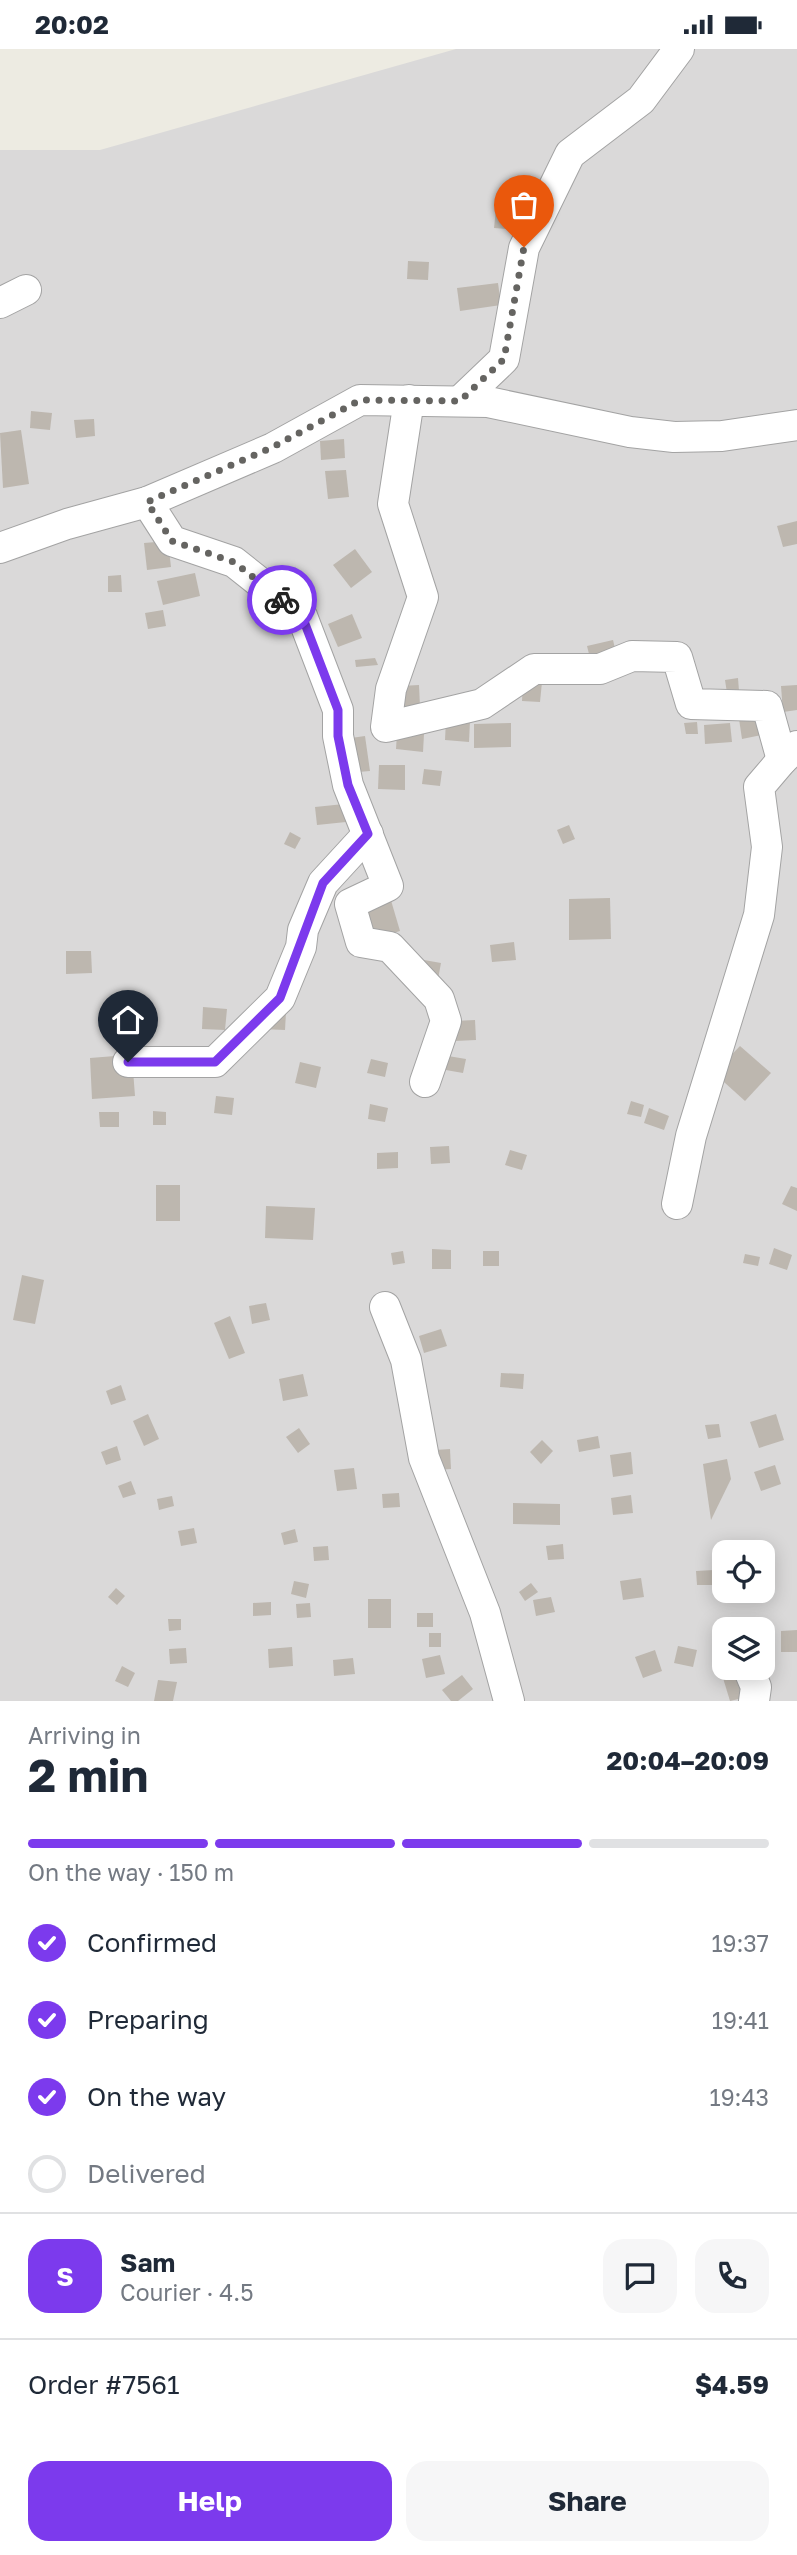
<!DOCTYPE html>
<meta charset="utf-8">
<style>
:root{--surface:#fff;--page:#f6f6f7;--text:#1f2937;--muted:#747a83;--line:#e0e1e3;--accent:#7c3aed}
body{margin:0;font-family:"Golos Text",sans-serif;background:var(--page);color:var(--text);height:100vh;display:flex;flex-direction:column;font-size:26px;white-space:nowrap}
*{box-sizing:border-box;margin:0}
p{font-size:23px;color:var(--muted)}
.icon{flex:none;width:38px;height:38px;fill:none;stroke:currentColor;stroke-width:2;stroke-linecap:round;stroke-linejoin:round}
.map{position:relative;height:1652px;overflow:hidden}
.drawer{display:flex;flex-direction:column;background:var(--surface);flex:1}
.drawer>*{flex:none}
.controls{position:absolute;left:712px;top:1491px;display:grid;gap:14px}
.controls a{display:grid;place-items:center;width:63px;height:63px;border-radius:14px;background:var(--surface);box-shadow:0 4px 18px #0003;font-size:35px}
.pin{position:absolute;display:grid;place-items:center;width:60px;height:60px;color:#fff;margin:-72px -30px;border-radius:50% 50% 50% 0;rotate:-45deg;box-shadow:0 0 7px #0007}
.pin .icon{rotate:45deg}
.courier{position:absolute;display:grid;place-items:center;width:70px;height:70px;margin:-35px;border:5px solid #7c3aed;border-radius:50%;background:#fff;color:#222;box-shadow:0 2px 9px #0007}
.summary em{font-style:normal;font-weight:700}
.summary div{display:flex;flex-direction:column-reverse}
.summary{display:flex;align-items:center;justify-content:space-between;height:119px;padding:0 28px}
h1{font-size:46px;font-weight:700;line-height:52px}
.bar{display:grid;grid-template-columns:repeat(4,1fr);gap:10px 7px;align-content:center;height:84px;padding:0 28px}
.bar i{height:9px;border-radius:5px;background:var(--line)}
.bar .active{background:var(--accent)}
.bar p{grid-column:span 4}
.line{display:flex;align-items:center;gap:18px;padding:0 28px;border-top:2px solid var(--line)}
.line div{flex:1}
.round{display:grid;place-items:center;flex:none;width:74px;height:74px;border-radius:21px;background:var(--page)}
ol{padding:0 28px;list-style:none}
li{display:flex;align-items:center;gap:21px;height:77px}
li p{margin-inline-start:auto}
li .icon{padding:7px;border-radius:50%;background:var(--accent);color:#fff;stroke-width:4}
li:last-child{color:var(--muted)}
li i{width:38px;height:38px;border:4px solid var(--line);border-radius:50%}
.button{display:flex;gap:14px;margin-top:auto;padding:14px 28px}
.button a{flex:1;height:80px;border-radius:21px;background:var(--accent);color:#fff;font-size:28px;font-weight:700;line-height:80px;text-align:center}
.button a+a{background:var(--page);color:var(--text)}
.status{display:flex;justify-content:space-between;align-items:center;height:49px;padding:0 35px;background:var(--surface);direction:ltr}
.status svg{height:19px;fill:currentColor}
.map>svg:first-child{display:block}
.residential{fill:#dad9d9;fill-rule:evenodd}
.building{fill:#bdb7af}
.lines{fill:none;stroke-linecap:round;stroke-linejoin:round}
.minor-casing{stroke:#a3a3a3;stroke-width:32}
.minor{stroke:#fff;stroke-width:30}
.done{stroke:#656461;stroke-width:7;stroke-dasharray:0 12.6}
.route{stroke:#7c3aed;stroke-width:9}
</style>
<div class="status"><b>20:02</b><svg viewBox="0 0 49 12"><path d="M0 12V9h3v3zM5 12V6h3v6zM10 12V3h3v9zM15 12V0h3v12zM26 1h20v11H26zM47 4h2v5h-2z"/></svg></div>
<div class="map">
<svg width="797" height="1652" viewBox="0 0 797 1652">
<rect width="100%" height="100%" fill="#edebe2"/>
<path class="residential" d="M456,0H797V1652H0V101H100ZM724,1503H763V1542H724ZM724,1580H763V1619H724Z"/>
<g class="building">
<path d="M496,160L523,163L520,181L494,179Z"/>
<path d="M408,212L429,213L428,231L407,230Z"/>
<path d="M498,234L501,256L460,262L457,239Z"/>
<path d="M31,362L52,364L50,381L30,379Z"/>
<path d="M94,370L95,387L76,389L74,371Z"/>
<path d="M21,381L29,435L3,439L0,384Z"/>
<path d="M344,390L345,409L321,411L320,392Z"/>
<path d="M346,421L349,448L328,450L325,422Z"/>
<path d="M797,472V495L783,498L777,477Z"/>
<path d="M168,492L171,518L147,521L144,494Z"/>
<path d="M355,500L372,523L351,539L333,516Z"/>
<path d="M195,524L200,547L163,556L157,532Z"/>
<path d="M121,526L122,543H108V527Z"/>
<path d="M163,561L166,577L148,580L145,564Z"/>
<path d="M352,565L362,589L338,598L328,575Z"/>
<path d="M613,591L618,612L592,617L587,597Z"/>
<path d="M375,609L378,616L356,618L355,611Z"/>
<path d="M738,629L739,642L727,644L725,631Z"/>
<path d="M523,632L542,633L540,653L522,652Z"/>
<path d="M419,636L420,658L402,659L401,637Z"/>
<path d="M797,636V661L783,663L781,637Z"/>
<path d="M763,666L767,685L742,690L739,670Z"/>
<path d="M446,671L470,672L469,693L445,691Z"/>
<path d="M697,673L698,685H686L684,674Z"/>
<path d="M511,674V698L474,699V675Z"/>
<path d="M730,674L732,693L705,695L704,676Z"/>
<path d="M397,683L424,685L423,703L396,700Z"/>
<path d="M365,687L370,722L347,724L344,690Z"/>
<path d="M379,716H405V741L378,740Z"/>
<path d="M424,720L442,722L440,737L422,735Z"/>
<path d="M344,755L346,773L317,776L315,758Z"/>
<path d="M569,776L575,790L563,795L557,781Z"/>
<path d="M290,783L301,789L295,800L284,795Z"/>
<path d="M390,848L400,882L374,890L364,856Z"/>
<path d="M610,849L611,890L569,891V850Z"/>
<path d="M514,893L516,911L492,913L490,896Z"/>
<path d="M66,902H91L92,924L66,925Z"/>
<path d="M424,911L441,914L438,930L422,927Z"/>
<path d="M130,949V970L111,971L110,950Z"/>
<path d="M203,958L227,960L225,981L202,980Z"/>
<path d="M286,963L285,981L262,980Z"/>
<path d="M475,971L476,991L455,992L454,972Z"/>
<path d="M740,997L771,1024L745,1052L714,1024Z"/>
<path d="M442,1006L466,1010L463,1024L440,1020Z"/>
<path d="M115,1007L116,1022L133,1021L135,1047L92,1050L90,1009Z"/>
<path d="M371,1010L388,1014L385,1028L367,1024Z"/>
<path d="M300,1013L321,1018L316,1039L295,1034Z"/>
<path d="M216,1047L234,1049L232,1066L214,1064Z"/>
<path d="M631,1052L644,1056L641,1068L627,1065Z"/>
<path d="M370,1055L388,1059L385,1073L368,1070Z"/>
<path d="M649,1059L669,1067L664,1081L644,1074Z"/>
<path d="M153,1062L166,1063V1076H153Z"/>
<path d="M99,1063H119V1078H100Z"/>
<path d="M449,1097L450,1114L431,1115L430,1098Z"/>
<path d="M510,1101L527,1106L522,1121L505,1116Z"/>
<path d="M398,1103V1119L377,1120V1104Z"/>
<rect x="156" y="1136" width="24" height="36"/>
<path d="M791,1137L797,1139V1162L782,1155Z"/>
<path d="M266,1157L315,1159L313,1191L265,1189Z"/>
<path d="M774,1199L792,1206L787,1221L769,1215Z"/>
<path d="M432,1200L451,1201V1220H432Z"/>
<path d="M403,1202L405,1214L393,1216L391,1204Z"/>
<rect x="483" y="1202" width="16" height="15"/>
<path d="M745,1205L760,1208L758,1217L743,1214Z"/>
<path d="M22,1226L44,1231L35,1275L13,1271Z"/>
<path d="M266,1254L270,1271L252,1275L249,1257Z"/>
<path d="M230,1267L245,1304L229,1310L214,1274Z"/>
<path d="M441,1280L447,1297L424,1304L419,1287Z"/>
<path d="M501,1324L524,1325L523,1340L500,1338Z"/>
<path d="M303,1325L308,1347L283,1352L279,1330Z"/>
<path d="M121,1336L126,1351L111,1356L106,1342Z"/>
<path d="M148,1365L159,1390L144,1397L133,1372Z"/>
<path d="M776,1365L784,1391L759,1399L750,1373Z"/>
<path d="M719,1375L721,1388L708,1390L705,1376Z"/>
<path d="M299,1379L310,1395L298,1404L286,1388Z"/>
<path d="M598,1387L600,1399L579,1403L577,1391Z"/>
<path d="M542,1391L553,1402L541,1415L530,1403Z"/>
<path d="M117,1397L121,1411L106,1416L101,1403Z"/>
<path d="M450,1400L451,1420L436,1421L435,1401Z"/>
<path d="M631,1403L633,1425L613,1428L610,1406Z"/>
<path d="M727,1410L731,1430L711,1471L703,1415Z"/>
<path d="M775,1416L781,1435L761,1442L754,1423Z"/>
<path d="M354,1419L357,1440L337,1442L334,1421Z"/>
<path d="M131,1432L136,1445L123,1449L118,1437Z"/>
<path d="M399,1444L400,1458L383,1459L382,1445Z"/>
<path d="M631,1446L633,1464L613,1466L611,1449Z"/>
<path d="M172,1447L174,1457L159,1461L157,1450Z"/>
<path d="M513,1454L560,1455V1476L513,1475Z"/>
<path d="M194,1479L197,1494L181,1497L178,1482Z"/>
<path d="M295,1480L298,1493L284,1496L281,1484Z"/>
<path d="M563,1495L564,1510L548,1511L546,1497Z"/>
<path d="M328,1497L329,1511L314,1512L313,1498Z"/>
<path d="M714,1521V1536H697L696,1522Z"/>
<path d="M641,1529L644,1548L623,1551L620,1532Z"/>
<path d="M294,1532L309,1535L306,1549L291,1545Z"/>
<path d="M531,1534L538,1543L525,1552L519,1543Z"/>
<path d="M116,1539L125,1547L117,1556L108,1548Z"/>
<path d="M551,1548L555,1563L536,1567L533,1551Z"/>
<rect x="368" y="1550" width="23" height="29"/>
<path d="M271,1553V1566L253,1567V1554Z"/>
<path d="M310,1554L311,1568L297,1569L296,1555Z"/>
<rect x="417" y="1564" width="16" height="14"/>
<path d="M168,1570H181V1581L169,1582Z"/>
<path d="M797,1581V1603H781V1582Z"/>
<rect x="429" y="1584" width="12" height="14"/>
<path d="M678,1597L697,1601L693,1618L674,1614Z"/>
<path d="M292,1598L293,1617L269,1619L268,1600Z"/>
<path d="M186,1599L187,1614L170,1615L169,1600Z"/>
<path d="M655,1601L662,1622L643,1629L635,1608Z"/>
<path d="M440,1606L445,1625L426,1629L422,1610Z"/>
<path d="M353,1609L355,1625L334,1627L333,1611Z"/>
<path d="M122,1617L135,1624L128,1638L115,1632Z"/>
<path d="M743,1623L751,1647L730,1652L723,1629Z"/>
<path d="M462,1626L473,1640L458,1652H451L442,1641Z"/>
<path d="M158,1631L177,1633L173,1652H154Z"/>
</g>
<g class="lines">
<defs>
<g id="minor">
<path d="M0,254L26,241"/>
<path d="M409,351L393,455L423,548L391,640L386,678L482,655L534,620H600L632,607L677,608L691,655L767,657L782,711L797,697"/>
<path d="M460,352L504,310L524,199L570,105L641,51L679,0"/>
<path d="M147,453L172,492L234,513L302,567L338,661V687L348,736L388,837L350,855L361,893L390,898L439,950L446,972L425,1033"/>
<path d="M0,499L67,475L147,453L273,399L360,351L488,353L630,383L674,388L722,387L797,376"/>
<path d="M128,1013H215L280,949L301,898L303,881L323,834L368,785"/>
<path d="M677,1155L691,1087L759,866L767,798L759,738L782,711"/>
<path d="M385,1258L406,1311L424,1409L485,1564L509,1652"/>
<path d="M748,1619L756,1638L754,1652"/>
</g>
</defs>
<use href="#minor" class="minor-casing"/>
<use href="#minor" class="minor"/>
</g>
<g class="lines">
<path class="done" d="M282,551L234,513L172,492L147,453L273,398L360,351L460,352L504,310L524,198"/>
<path class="route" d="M128,1013H215L280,949L323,834L368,785L348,736L338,687V661L302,567L282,551"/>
</g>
</svg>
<div class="controls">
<a><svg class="icon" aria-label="locate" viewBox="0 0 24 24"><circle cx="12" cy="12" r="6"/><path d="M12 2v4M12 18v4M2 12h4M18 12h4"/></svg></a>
<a><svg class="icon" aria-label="layers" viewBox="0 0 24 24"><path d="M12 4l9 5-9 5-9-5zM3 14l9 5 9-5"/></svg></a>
</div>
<div class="pin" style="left:524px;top:198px;background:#ea580c"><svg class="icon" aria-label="bag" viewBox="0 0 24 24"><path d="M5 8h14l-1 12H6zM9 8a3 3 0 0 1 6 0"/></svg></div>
<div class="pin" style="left:128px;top:1013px;background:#1f2937"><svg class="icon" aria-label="home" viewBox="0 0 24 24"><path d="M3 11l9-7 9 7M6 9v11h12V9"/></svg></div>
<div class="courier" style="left:282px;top:551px"><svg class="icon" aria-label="bike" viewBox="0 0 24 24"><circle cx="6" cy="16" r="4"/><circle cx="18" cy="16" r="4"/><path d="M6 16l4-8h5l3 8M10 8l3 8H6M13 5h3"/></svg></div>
</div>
<section class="drawer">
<div class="summary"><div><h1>2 min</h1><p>Arriving in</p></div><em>20:04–20:09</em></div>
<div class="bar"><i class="active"></i><i class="active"></i><i class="active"></i><i></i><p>On the way · 150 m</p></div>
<ol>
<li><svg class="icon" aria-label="check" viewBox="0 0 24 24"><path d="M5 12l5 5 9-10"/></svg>Confirmed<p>19:37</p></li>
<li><svg class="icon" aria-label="check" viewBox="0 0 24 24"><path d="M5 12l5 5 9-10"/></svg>Preparing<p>19:41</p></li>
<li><svg class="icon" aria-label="check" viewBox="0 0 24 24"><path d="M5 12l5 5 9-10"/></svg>On the way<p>19:43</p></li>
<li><i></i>Delivered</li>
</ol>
<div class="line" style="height:126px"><b class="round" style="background:var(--accent);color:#fff">S</b><div><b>Sam</b><p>Courier · 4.5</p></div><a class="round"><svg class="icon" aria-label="chat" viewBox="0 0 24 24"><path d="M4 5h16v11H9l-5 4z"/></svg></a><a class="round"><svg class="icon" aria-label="phone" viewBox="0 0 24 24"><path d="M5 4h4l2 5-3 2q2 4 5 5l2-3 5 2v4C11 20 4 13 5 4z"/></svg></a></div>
<div class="line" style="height:91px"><div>Order #7561</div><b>$4.59</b></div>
<div class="button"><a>Help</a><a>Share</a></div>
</section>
